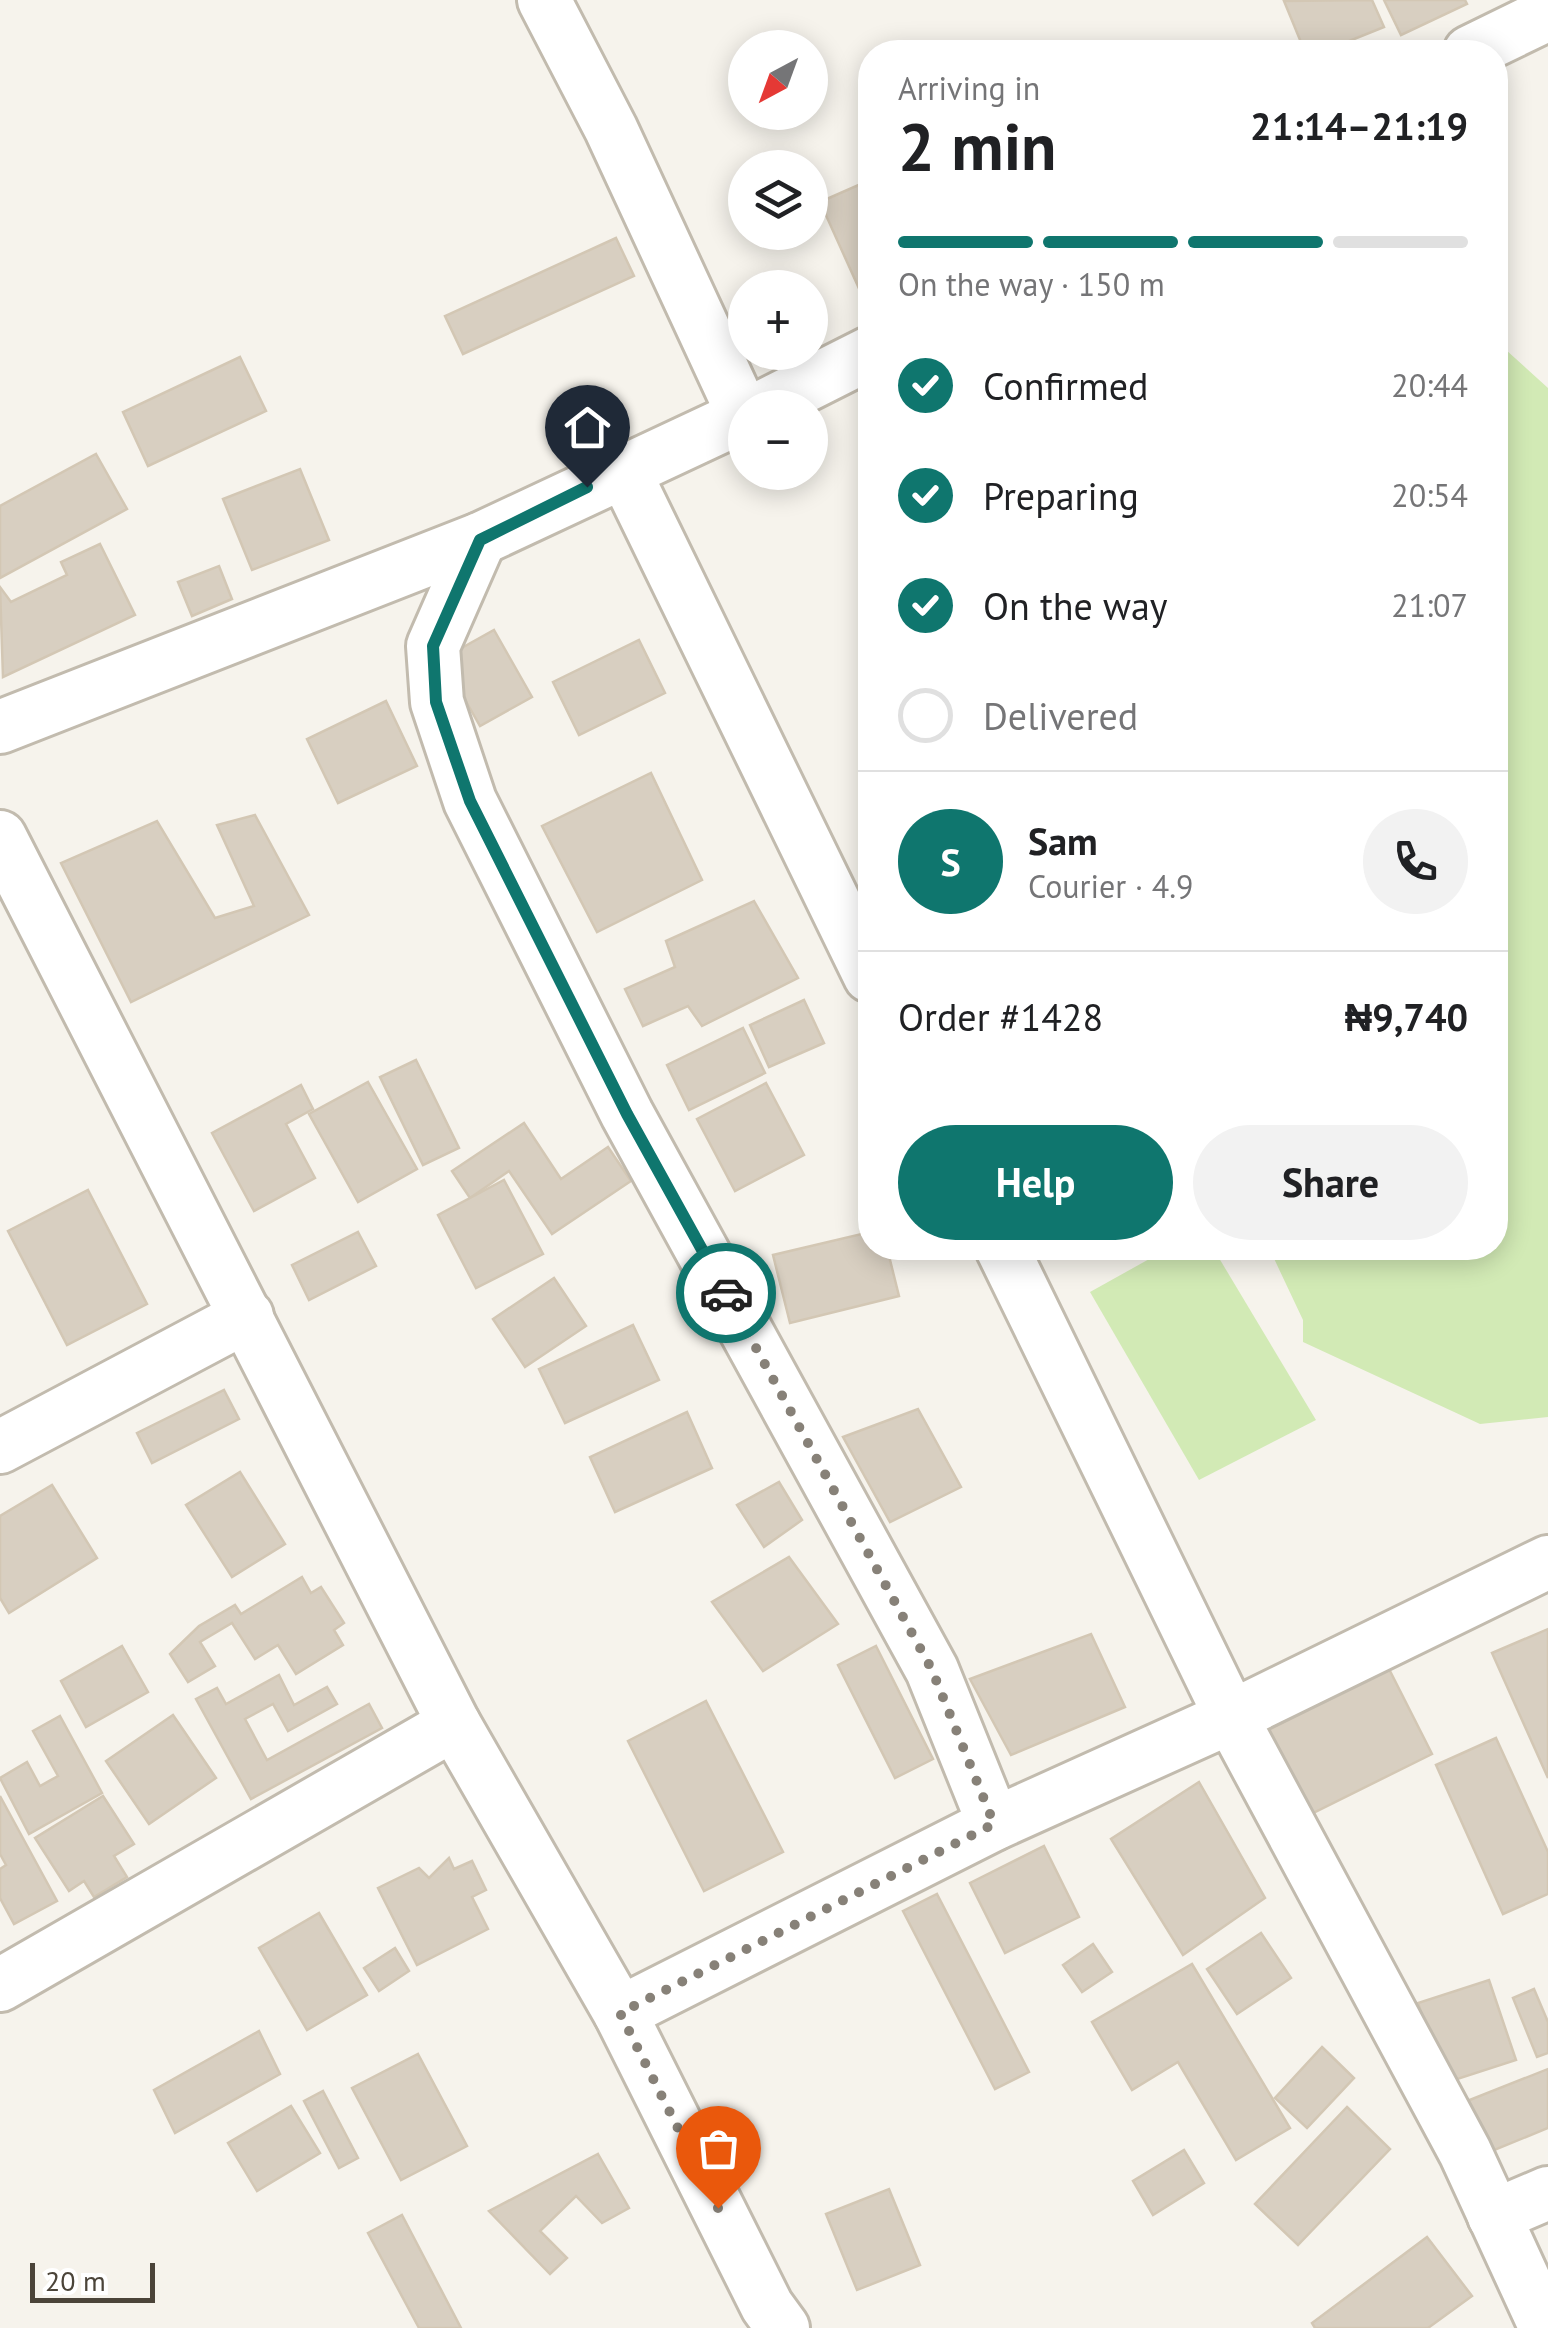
<!DOCTYPE html>
<meta charset="utf-8">
<style>
:root{--surface:#fff;--page:#f2f2f2;--text:#202124;--muted:#757577;--line:#e0e0e0;--accent:#0f766e}
body{margin:0;font-family:"PT Sans",sans-serif;background:var(--page);color:var(--text);height:100vh;display:flex;flex-direction:column;font-size:38px;white-space:nowrap}
*{box-sizing:border-box;margin:0}
p{font-size:32px;color:var(--muted)}
.icon{flex:none;width:55px;height:55px;fill:none;stroke:currentColor;stroke-width:2;stroke-linecap:round;stroke-linejoin:round}
.map{position:relative;flex:1;overflow:hidden}
.sheet{position:absolute;left:858px;top:40px;width:650px;height:1220px;display:flex;flex-direction:column;background:var(--surface);border-radius:40px;box-shadow:0 5px 25px #0003}
.sheet>*{flex:none}
.needle{width:65px;rotate:221deg}
.controls{position:absolute;left:728px;top:30px;display:grid;gap:20px}
.controls a{display:grid;place-items:center;width:100px;height:100px;border-radius:50%;background:var(--surface);box-shadow:0 5px 25px #0003;font-size:50px}
.scale{position:absolute;left:30px;bottom:25px;width:125px;box-sizing:border-box;padding-left:10px;border:5px solid #4b4439;border-top:0;font-size:28px;line-height:35px;white-space:nowrap;color:#4b4439;-webkit-text-stroke:8px #fff;paint-order:stroke}
.pin{position:absolute;display:grid;place-items:center;width:85px;height:85px;color:#fff;margin:-102px -42px;border-radius:50% 50% 50% 0;rotate:-45deg;box-shadow:0 0 10px #0007}
.pin .icon{rotate:45deg}
.courier{position:absolute;display:grid;place-items:center;width:100px;height:100px;margin:-50px;border:8px solid #0f766e;border-radius:50%;background:#fff;color:#222;box-shadow:0 2px 12px #0007}
.head em{font-style:normal;font-weight:600}
.head div{display:flex;flex-direction:column-reverse}
.head{display:flex;align-items:center;justify-content:space-between;height:170px;padding:0 40px}
h1{font-size:65px;font-weight:600;line-height:75px}
.bar{display:grid;grid-template-columns:repeat(4,1fr);gap:15px 10px;align-content:center;height:120px;padding:0 40px}
.bar i{height:12px;border-radius:8px;background:var(--line)}
.bar .selected{background:var(--accent)}
.bar p{grid-column:span 4}
.line{display:flex;align-items:center;gap:25px;padding:0 40px;border-top:2px solid var(--line)}
.line div{flex:1}
.round{display:grid;place-items:center;flex:none;width:105px;height:105px;border-radius:52px;background:var(--page)}
ol{padding:0 40px;list-style:none}
li{display:flex;align-items:center;gap:30px;height:110px}
li p{margin-inline-start:auto}
li .icon{padding:10px;border-radius:50%;background:var(--accent);color:#fff;stroke-width:4}
li:last-child{color:var(--muted)}
li i{width:55px;height:55px;border:5px solid var(--line);border-radius:50%}
.action{display:flex;gap:20px;margin-top:auto;padding:20px 40px}
.action a{flex:1;height:115px;border-radius:60px;background:var(--accent);color:#fff;font-size:40px;font-weight:600;line-height:115px;text-align:center}
.action a+a{background:var(--page);color:var(--text)}
.map>svg:first-child{display:block}
.green{fill:#d2eab5}
.building{fill:#d8cfc1;stroke:#d3c7b4;stroke-width:2.5}
.lines{fill:none;stroke-linecap:round;stroke-linejoin:round}
.minor-casing{stroke:#c2bbae;stroke-width:58}
.minor{stroke:#fff;stroke-width:52}
.done{stroke:#878178;stroke-width:10;stroke-dasharray:0 18}
.route{stroke:#0f766e;stroke-width:12}
</style>
<div class="map">
<svg width="1548" height="2328" viewBox="0 0 1548 2328">
<rect width="100%" height="100%" fill="#f6f3ec"/>
<g class="green">
<path d="M1495,340L1548,388V1417L1480,1424L1303,1342V1320L1269,1248H1495Z"/>
<path d="M1169,1248H1213L1316,1420L1199,1480L1090,1292Z"/>
</g>
<g class="building">
<path d="M1372,0L1384,27L1322,52H1305L1284,1Z"/>
<path d="M1384,0H1465L1467,4L1401,35Z"/>
<path d="M870,180V303L866,304L820,202Z"/>
<path d="M616,238L634,276L463,354L445,316Z"/>
<path d="M240,357L266,411L148,466L123,412Z"/>
<path d="M96,454L127,509L0,578V506Z"/>
<path d="M300,469L329,540L252,570L223,499Z"/>
<path d="M100,544L135,615L3,677L0,587L11,602L67,575L61,562Z"/>
<path d="M219,566L232,599L192,616L178,582Z"/>
<path d="M494,630L532,697L480,726L442,659Z"/>
<path d="M639,640L665,693L579,735L553,682Z"/>
<path d="M386,701L417,766L338,803L307,739Z"/>
<path d="M651,773L702,880L597,932L542,826Z"/>
<path d="M255,815L309,915L131,1002L61,863L157,821L215,918L254,906L217,825Z"/>
<path d="M754,901L798,978L702,1026L688,1006L643,1026L625,989L675,967L666,941Z"/>
<path d="M804,1000L824,1043L769,1067L750,1025Z"/>
<path d="M743,1028L765,1073L689,1110L667,1065Z"/>
<path d="M416,1060L459,1148L423,1165L380,1077Z"/>
<path d="M368,1082L417,1169L358,1202L309,1114Z"/>
<path d="M766,1083L804,1155L735,1191L697,1119Z"/>
<path d="M301,1085L313,1109L286,1124L315,1178L254,1211L212,1133Z"/>
<path d="M524,1123L561,1179L608,1147L631,1181L552,1234L509,1171L470,1198L452,1171Z"/>
<path d="M504,1180L543,1254L476,1288L438,1215Z"/>
<path d="M88,1190L147,1304L67,1345L8,1231Z"/>
<path d="M358,1232L376,1266L309,1300L292,1265Z"/>
<path d="M870,1232V1248H887L899,1296L790,1323L773,1255Z"/>
<path d="M554,1278L586,1326L525,1367L493,1319Z"/>
<path d="M633,1325L659,1380L565,1423L539,1369Z"/>
<path d="M224,1390L239,1419L152,1463L137,1433Z"/>
<path d="M918,1409L961,1487L890,1522L843,1437Z"/>
<path d="M687,1412L712,1468L615,1512L590,1457Z"/>
<path d="M240,1472L285,1544L232,1577L186,1505Z"/>
<path d="M779,1482L802,1520L764,1547L737,1505Z"/>
<path d="M52,1485L97,1558L9,1613L0,1598V1516Z"/>
<path d="M789,1557L838,1624L763,1671L712,1602Z"/>
<path d="M302,1577L311,1593L321,1587L344,1623L334,1630L343,1645L296,1674L278,1645L255,1659L232,1623L200,1642L215,1666L188,1682L170,1654L199,1626L235,1605L241,1614Z"/>
<path d="M1548,1629V1778L1492,1653Z"/>
<path d="M1091,1634L1125,1707L1011,1755L970,1679Z"/>
<path d="M122,1646L148,1692L86,1727L61,1681Z"/>
<path d="M876,1646L933,1759L895,1778L838,1665Z"/>
<path d="M1389,1669L1432,1754L1309,1815L1266,1731Z"/>
<path d="M279,1675L294,1705L327,1687L337,1704L288,1731L273,1704L245,1719L267,1760L369,1704L382,1728L251,1799L196,1699L217,1688L226,1704Z"/>
<path d="M706,1701L783,1852L704,1891L628,1741Z"/>
<path d="M173,1715L216,1778L149,1824L106,1761Z"/>
<path d="M60,1716L102,1793L29,1834L0,1778L27,1762L40,1786L58,1776L33,1731Z"/>
<path d="M1496,1738L1548,1852V1894L1503,1914L1436,1765Z"/>
<path d="M1199,1782L1265,1898L1183,1955L1111,1839Z"/>
<path d="M0,1796L57,1901L14,1924L0,1898V1869L6,1865L0,1854Z"/>
<path d="M103,1796L134,1844L114,1856L127,1877L94,1897L84,1881L69,1891L35,1838Z"/>
<path d="M1044,1846L1079,1917L1005,1953L970,1883Z"/>
<path d="M449,1858L454,1869L472,1861L486,1890L472,1897L488,1929L417,1965L378,1888L419,1868L429,1878Z"/>
<path d="M937,1894L1029,2072L995,2089L903,1911Z"/>
<path d="M319,1913L367,1995L307,2030L259,1948Z"/>
<path d="M1261,1933L1291,1978L1237,2014L1207,1969Z"/>
<path d="M1093,1944L1112,1972L1082,1992L1063,1965Z"/>
<path d="M395,1948L409,1971L379,1991L364,1968Z"/>
<path d="M1192,1964L1290,2128L1236,2160L1178,2062L1132,2090L1092,2022Z"/>
<path d="M1489,1980L1516,2060L1445,2083L1418,2003Z"/>
<path d="M1534,1989L1548,2022V2053L1537,2057L1513,1998Z"/>
<path d="M259,2031L280,2074L175,2133L154,2090Z"/>
<path d="M1322,2047L1354,2078L1307,2128L1275,2098Z"/>
<path d="M418,2054L467,2146L401,2180L352,2088Z"/>
<path d="M1548,2069V2128L1477,2157L1457,2105Z"/>
<path d="M323,2091L358,2158L339,2168L304,2101Z"/>
<path d="M291,2106L320,2153L257,2191L228,2143Z"/>
<path d="M1347,2107L1390,2149L1298,2245L1255,2204Z"/>
<path d="M1184,2150L1204,2183L1153,2215L1133,2181Z"/>
<path d="M598,2154L629,2208L602,2223L576,2196L540,2231L567,2258L550,2274L489,2211Z"/>
<path d="M889,2189L920,2265L857,2290L826,2214Z"/>
<path d="M402,2215L461,2328H419L368,2233Z"/>
<path d="M1427,2237L1472,2296L1428,2328H1315L1312,2323Z"/>
</g>
<g class="lines">
<defs>
<g id="minor">
<path d="M544,0L611,129L744,416"/>
<path d="M1470,52L1548,14"/>
<path d="M761,408L870,353"/>
<path d="M623,469L870,976"/>
<path d="M480,539L433,646L437,702L470,801L627,1114L932,1670L994,1824"/>
<path d="M0,727L480,539L745,415"/>
<path d="M0,837L454,1724L620,2013L767,2306L783,2328"/>
<path d="M1002,1248L1231,1717L1465,2152L1546,2328"/>
<path d="M0,1447L247,1316"/>
<path d="M0,1985L454,1724"/>
<path d="M620,2013L994,1824L1231,1717L1548,1562"/>
<path d="M1494,2216L1548,2193"/>
</g>
</defs>
<use href="#minor" class="minor-casing"/>
<use href="#minor" class="minor"/>
</g>
<g class="lines">
<path class="done" d="M718,2208L620,2013L994,1824L932,1670L726,1293"/>
<path class="route" d="M587,487L480,540L433,646L436,702L470,801L627,1114L726,1293"/>
</g>
</svg>
<div class="controls">
<a><svg class="needle" viewBox="-14 -14 28 28"><path d="M0-13l5 13h-10z" fill="#e53935"/><path d="M0 13l5-13h-10z" fill="#757577"/></svg></a>
<a><svg class="icon" aria-label="layers" viewBox="0 0 24 24"><path d="M12 4l9 5-9 5-9-5zM3 14l9 5 9-5"/></svg></a>
<a>+</a>
<a>−</a>
</div>
<div class="scale">20 m</div>
<div class="pin" style="left:718px;top:2208px;background:#ea580c"><svg class="icon" aria-label="bag" viewBox="0 0 24 24"><path d="M5 8h14l-1 12H6zM9 8a3 3 0 0 1 6 0"/></svg></div>
<div class="pin" style="left:587px;top:487px;background:#1f2937"><svg class="icon" aria-label="home" viewBox="0 0 24 24"><path d="M3 11l9-7 9 7M6 9v11h12V9"/></svg></div>
<div class="courier" style="left:726px;top:1293px"><svg class="icon" aria-label="car" viewBox="0 0 24 24"><path d="M5 17H2v-5l4-1 3-4h7l3 4 3 1v5h-3M9 17h6M6 11h13"/><circle cx="7" cy="17" r="2"/><circle cx="17" cy="17" r="2"/></svg></div>
<section class="sheet">
<div class="head"><div><h1>2 min</h1><p>Arriving in</p></div><em>21:14–21:19</em></div>
<div class="bar"><i class="selected"></i><i class="selected"></i><i class="selected"></i><i></i><p>On the way · 150 m</p></div>
<ol>
<li><svg class="icon" aria-label="check" viewBox="0 0 24 24"><path d="M5 12l5 5 9-10"/></svg>Confirmed<p>20:44</p></li>
<li><svg class="icon" aria-label="check" viewBox="0 0 24 24"><path d="M5 12l5 5 9-10"/></svg>Preparing<p>20:54</p></li>
<li><svg class="icon" aria-label="check" viewBox="0 0 24 24"><path d="M5 12l5 5 9-10"/></svg>On the way<p>21:07</p></li>
<li><i></i>Delivered</li>
</ol>
<div class="line" style="height:180px"><b class="round" style="background:var(--accent);color:#fff">S</b><div><b>Sam</b><p>Courier · 4.9</p></div><a class="round"><svg class="icon" aria-label="phone" viewBox="0 0 24 24"><path d="M5 4h4l2 5-3 2q2 4 5 5l2-3 5 2v4C11 20 4 13 5 4z"/></svg></a></div>
<div class="line" style="height:130px"><div>Order #1428</div><b>₦9,740</b></div>
<div class="action"><a>Help</a><a>Share</a></div>
</section>
</div>
